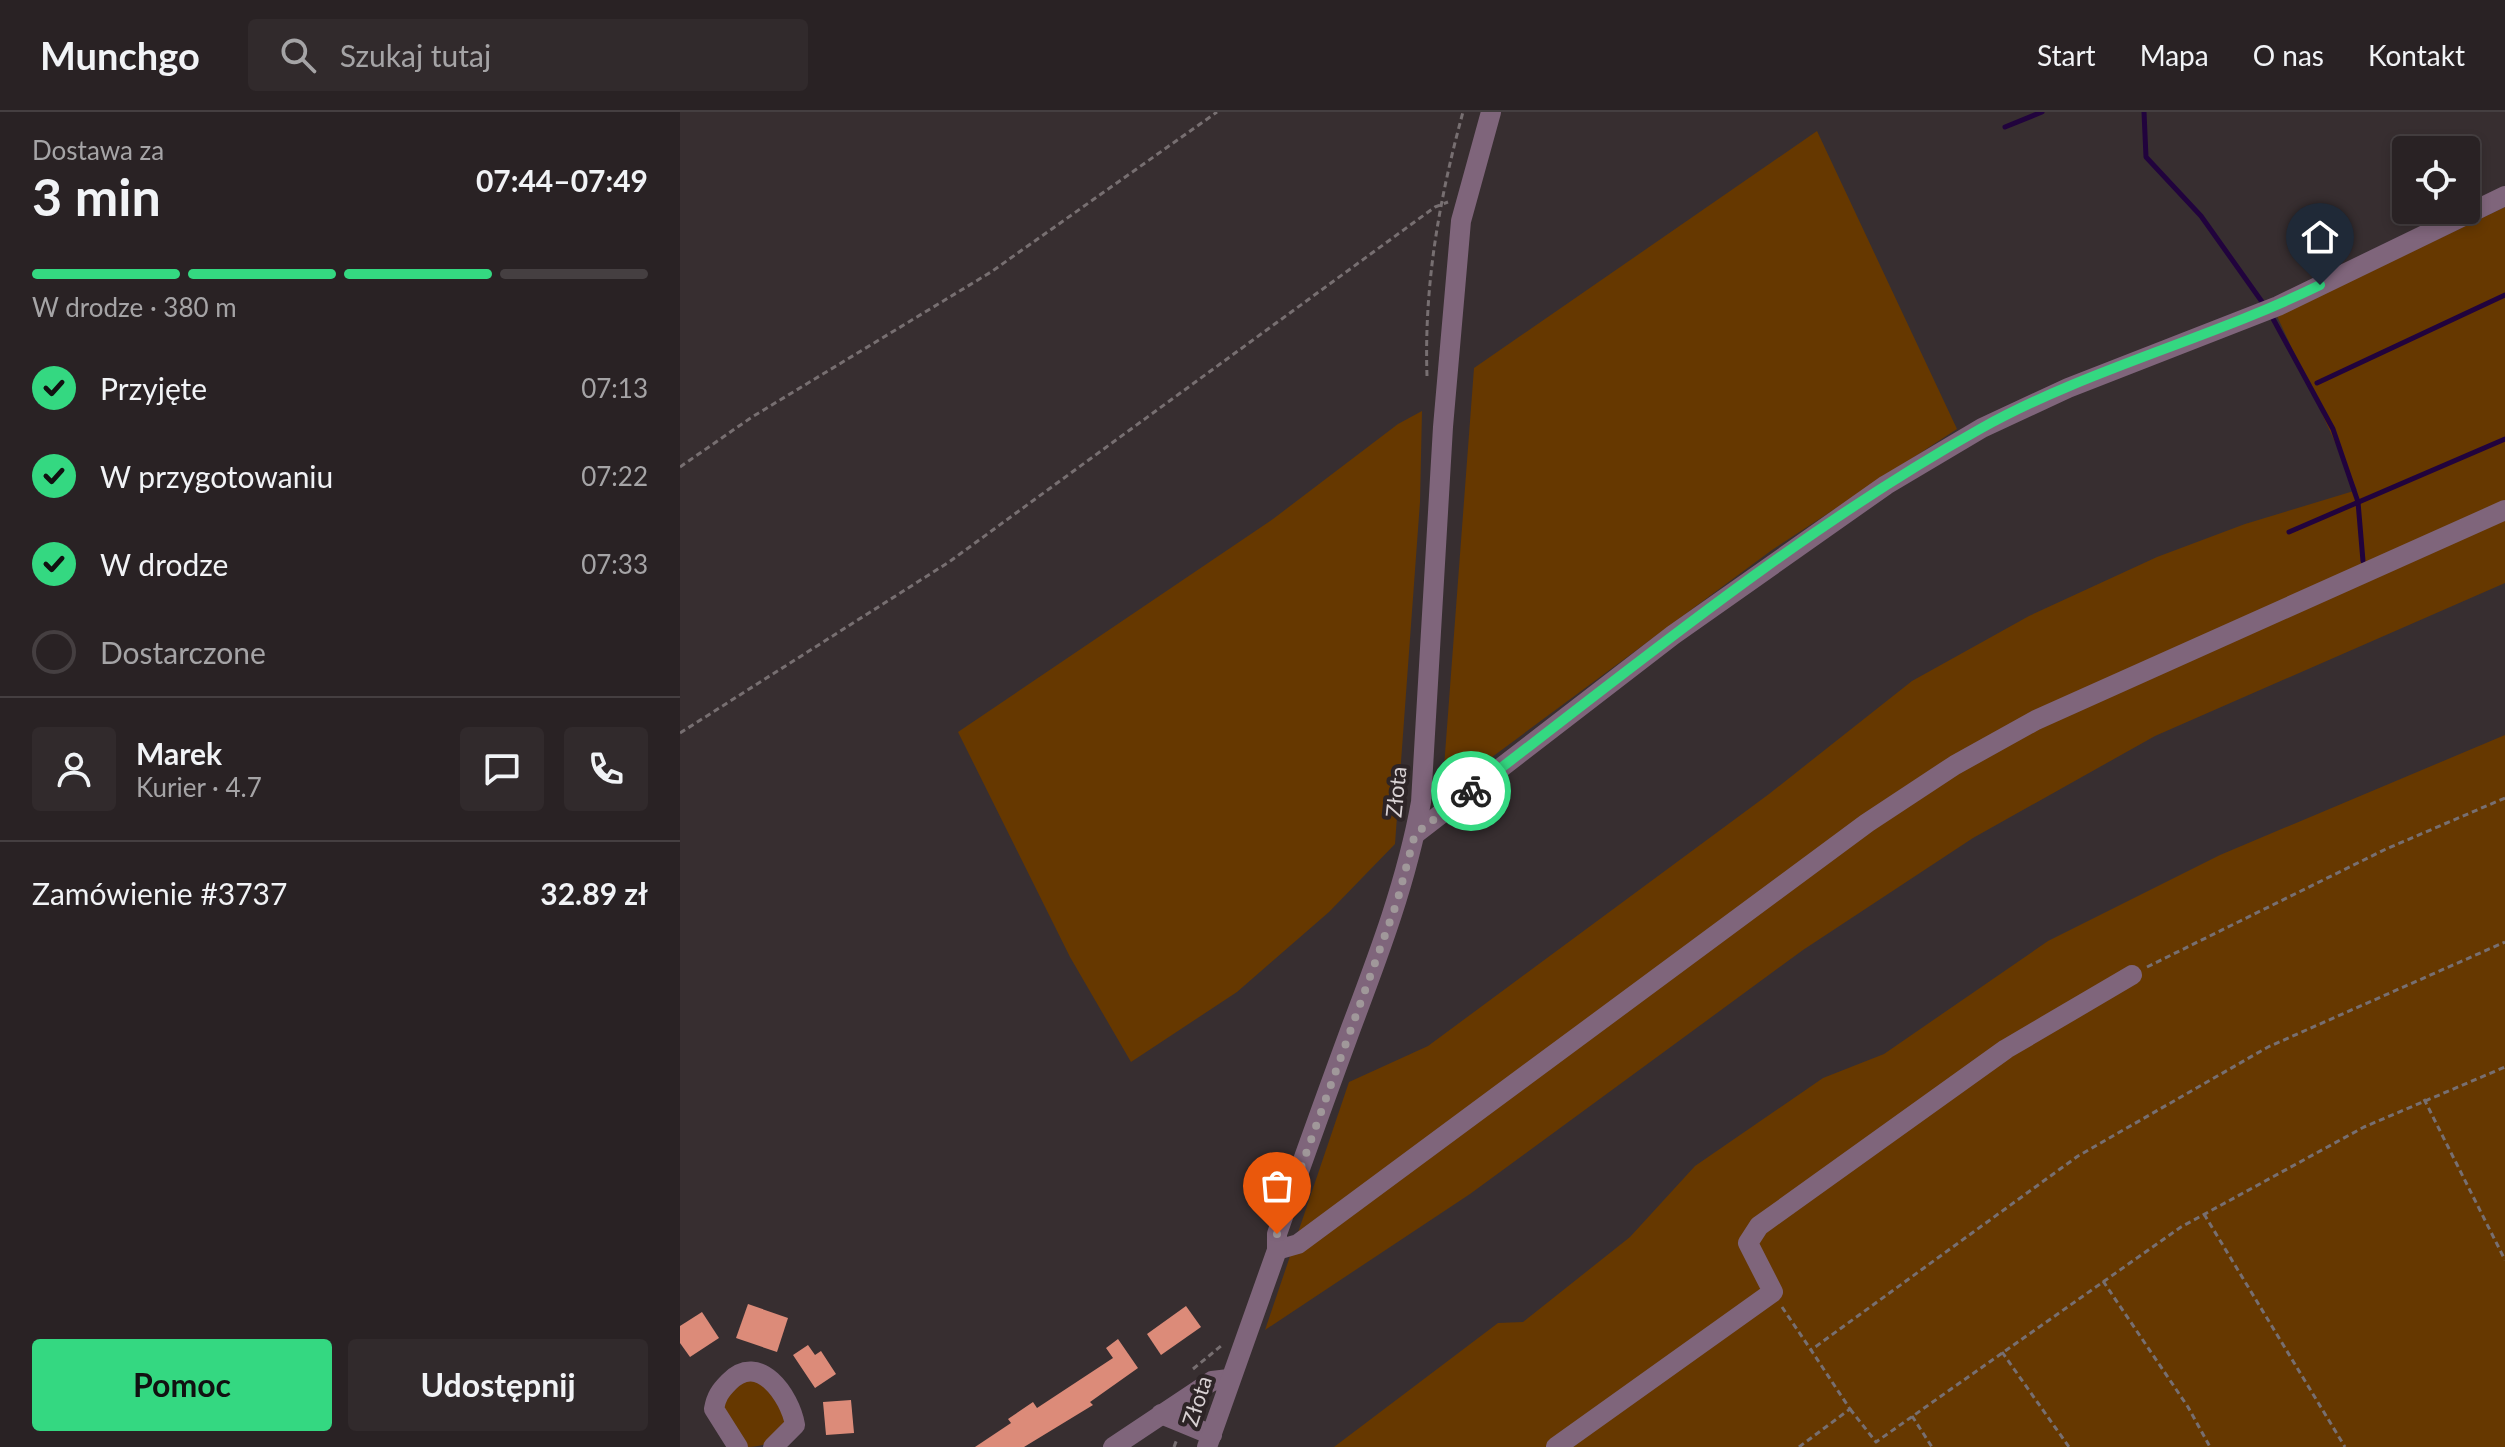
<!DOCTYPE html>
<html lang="pl">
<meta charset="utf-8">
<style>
:root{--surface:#292224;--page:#312a2c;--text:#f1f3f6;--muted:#a5a4a6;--line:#453f41;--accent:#34d881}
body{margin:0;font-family:Lato,sans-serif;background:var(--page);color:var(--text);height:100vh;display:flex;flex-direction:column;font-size:30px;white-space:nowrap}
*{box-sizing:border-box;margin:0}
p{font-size:26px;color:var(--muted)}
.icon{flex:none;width:44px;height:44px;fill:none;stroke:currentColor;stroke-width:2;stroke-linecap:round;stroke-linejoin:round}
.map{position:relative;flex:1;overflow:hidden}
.side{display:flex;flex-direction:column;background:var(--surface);width:680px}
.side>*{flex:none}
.buttons{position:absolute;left:1712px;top:24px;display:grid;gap:16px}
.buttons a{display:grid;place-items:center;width:88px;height:88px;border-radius:8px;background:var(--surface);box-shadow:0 4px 12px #0003,0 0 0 2px var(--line);font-size:40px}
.pin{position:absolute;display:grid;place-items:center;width:68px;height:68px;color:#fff;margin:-82px -34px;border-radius:50% 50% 50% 0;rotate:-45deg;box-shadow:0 0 8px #0007}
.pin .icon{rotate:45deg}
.courier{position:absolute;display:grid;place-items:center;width:80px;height:80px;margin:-40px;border:6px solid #34d881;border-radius:50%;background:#fff;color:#222;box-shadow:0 2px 10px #0007}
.overview em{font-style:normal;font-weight:700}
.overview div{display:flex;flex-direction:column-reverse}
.overview{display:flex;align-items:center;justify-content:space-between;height:136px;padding:0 32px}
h1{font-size:52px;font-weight:700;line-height:60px}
.bar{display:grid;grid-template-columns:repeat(4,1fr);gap:12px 8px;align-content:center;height:96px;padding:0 32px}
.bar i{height:10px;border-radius:6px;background:var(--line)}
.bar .active{background:var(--accent)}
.bar p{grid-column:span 4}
.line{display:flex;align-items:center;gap:20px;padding:0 32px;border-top:2px solid var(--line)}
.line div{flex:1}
.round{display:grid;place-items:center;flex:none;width:84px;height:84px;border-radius:8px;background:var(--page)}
ol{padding:0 32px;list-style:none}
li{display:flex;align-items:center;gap:24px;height:88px}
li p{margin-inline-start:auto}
li .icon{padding:8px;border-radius:50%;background:var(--accent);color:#111;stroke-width:4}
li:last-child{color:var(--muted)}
li i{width:44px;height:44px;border:4px solid var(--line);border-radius:50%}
.cta{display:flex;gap:16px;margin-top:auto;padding:16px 32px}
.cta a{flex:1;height:92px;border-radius:8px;background:var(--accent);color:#111;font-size:32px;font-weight:700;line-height:92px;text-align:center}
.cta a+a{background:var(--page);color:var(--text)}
header{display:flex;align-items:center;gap:48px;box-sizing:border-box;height:112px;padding:0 40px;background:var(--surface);border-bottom:2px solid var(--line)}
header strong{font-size:38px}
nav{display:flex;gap:44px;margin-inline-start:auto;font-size:28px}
.search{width:560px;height:72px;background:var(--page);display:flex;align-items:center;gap:20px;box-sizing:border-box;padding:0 28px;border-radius:8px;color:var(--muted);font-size:30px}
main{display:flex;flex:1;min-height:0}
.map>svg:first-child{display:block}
.green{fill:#663800}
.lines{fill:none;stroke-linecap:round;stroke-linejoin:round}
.stream{stroke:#21033d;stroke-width:5}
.building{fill:#dc8b79}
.path{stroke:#776f71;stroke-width:3;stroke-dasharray:6 4;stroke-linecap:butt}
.minor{stroke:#7f657b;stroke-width:20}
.done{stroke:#a0989a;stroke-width:8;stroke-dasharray:0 14.4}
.route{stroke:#34d881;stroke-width:10}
.labels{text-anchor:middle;stroke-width:8;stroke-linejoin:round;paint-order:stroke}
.street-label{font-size:22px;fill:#d8d1d3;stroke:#2d2426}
</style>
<header>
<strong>Munchgo</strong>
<div class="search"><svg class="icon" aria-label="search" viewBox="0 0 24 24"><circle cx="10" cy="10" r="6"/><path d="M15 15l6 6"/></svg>Szukaj tutaj</div>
<nav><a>Start</a><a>Mapa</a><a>O nas</a><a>Kontakt</a></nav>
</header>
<main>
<section class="side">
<div class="overview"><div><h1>3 min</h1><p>Dostawa za</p></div><em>07:44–07:49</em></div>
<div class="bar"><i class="active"></i><i class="active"></i><i class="active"></i><i></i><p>W drodze · 380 m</p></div>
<ol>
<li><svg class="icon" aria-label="check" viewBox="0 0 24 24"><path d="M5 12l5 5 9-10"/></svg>Przyjęte<p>07:13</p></li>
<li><svg class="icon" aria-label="check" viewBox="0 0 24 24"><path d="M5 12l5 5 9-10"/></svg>W przygotowaniu<p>07:22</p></li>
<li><svg class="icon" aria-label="check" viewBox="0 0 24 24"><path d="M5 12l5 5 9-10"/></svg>W drodze<p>07:33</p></li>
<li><i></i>Dostarczone</li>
</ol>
<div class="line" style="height:144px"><a class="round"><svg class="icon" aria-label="person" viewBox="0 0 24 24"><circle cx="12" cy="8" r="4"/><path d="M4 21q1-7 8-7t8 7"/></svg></a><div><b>Marek</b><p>Kurier · 4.7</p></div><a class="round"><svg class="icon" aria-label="chat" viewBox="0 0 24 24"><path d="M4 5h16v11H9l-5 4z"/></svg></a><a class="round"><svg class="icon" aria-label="phone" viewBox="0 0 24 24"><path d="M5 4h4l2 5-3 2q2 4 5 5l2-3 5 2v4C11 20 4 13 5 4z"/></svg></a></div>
<div class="line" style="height:104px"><div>Zamówienie #3737</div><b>32.89 zł</b></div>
<div class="cta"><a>Pomoc</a><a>Udostępnij</a></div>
</section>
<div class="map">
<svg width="1825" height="1335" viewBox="0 0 1825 1335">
<rect width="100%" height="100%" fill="#372e30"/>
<g class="green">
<path d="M1137,19L1277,317L1092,438L762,682L794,256Z"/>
<path d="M1825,95V471L1475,624L1293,726L1123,838L790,1082L585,1218L669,970L748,934L1089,682L1232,569L1349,504L1477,445L1565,412L1677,378L1597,204Z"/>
<path d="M742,299L740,390L715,732L649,800L557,880L451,950L390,845L278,620L593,407L718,312Z"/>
<path d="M1825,623V1335H654L818,1211L843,1210L950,1125L1015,1054L1143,966L1204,942L1368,829L1540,743Z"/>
<path d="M68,1267C91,1274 101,1290 105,1313C95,1329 86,1335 67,1335L47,1313L43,1287Z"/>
</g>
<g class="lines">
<g class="stream">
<path d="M1464,0L1466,45L1521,104L1585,194"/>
<path d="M1325,15L1362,0"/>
<path d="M1591,203L1653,317L1678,390L1683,449"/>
<path d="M1637,271L1825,183"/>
<path d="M1609,420L1825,327"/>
</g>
</g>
<g class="building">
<path d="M68,1192L108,1206L97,1240L56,1226Z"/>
<path d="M506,1194L521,1215L481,1243L467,1222Z"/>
<path d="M22,1200L39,1226L10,1245L0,1231V1214Z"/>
<path d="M438,1227L458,1256L410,1290L413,1293L344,1335H295L331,1311L328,1307L353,1290L357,1296L433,1246L426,1236Z"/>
<path d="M128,1233L135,1243L141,1239L156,1262L135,1276L113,1243Z"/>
<path d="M171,1288L174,1321L146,1323L143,1290Z"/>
</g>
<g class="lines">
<g class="path">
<path d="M747,264C744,173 759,88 783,0"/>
<path d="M0,355L72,305L311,160L537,0"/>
<path d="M0,621L269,450L755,95L768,90"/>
<path d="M1467,855L1706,737L1825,686"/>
<path d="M1744,987L1825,1148"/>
<path d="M1524,1102L1665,1335"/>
<path d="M1423,1169L1508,1295L1530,1335"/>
<path d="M1102,1195L1131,1238"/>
<path d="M1322,1240L1389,1335"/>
<path d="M513,1257L541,1234"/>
<path d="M1170,1297L1196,1330L1501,1115L1684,1015L1825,955"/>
<path d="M1232,1304L1252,1335"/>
<path d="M494,1335L497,1327"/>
<path d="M1119,1335L1170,1297L1131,1238L1398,1044L1588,935L1825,830"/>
</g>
<g class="minor">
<path d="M735,722L993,523L1206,373L1302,316L1388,276L1598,194L1825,84"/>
<path d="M597,1138L618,1132L1187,711L1275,653L1356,608L1825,398"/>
<path d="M481,1302L532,1323"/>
<path d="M58,1335L34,1297C36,1285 40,1279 49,1270C79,1239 110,1284 115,1313L93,1335"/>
<path d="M433,1335L532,1269L549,1267"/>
<path d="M527,1335L597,1138V1122C621,1053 646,984 671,916C699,842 727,768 741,690L763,315L781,109L811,0"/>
<path d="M876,1335L1093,1180L1068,1131L1079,1114L1326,937L1452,863"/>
</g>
</g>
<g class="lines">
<path class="done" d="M597,1122L717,790L735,722L791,679"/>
<path class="route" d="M791,679C956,553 1118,419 1300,317C1407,257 1530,227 1640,173"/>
</g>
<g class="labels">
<g class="street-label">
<text transform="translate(716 680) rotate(-84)" y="8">Złota</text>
<text transform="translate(517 1289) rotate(-72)" y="8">Złota</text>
</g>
</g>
</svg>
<div class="buttons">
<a><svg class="icon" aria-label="locate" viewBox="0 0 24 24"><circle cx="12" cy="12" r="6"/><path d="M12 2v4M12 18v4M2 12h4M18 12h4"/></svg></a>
</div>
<div class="pin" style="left:597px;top:1122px;background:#ea580c"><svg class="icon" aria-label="bag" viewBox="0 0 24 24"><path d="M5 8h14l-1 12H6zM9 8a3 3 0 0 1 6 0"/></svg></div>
<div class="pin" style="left:1640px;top:173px;background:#1f2937"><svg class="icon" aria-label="home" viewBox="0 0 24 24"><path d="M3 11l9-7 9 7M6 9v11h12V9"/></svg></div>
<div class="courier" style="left:791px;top:679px"><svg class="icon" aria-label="bike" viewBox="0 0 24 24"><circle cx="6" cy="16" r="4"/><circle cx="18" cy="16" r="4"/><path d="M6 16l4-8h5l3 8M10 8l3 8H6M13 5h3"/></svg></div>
</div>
</main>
